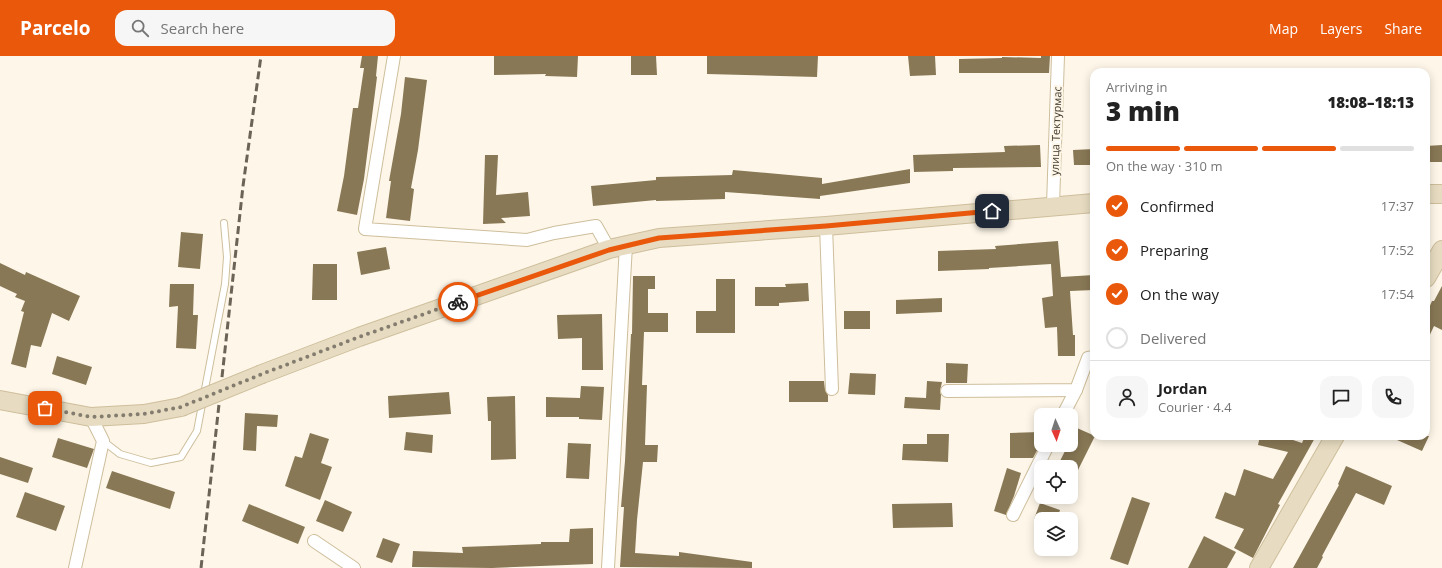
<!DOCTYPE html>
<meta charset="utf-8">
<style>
:root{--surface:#fff;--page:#f6f6f6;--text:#222;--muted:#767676;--line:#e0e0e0;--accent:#ea580c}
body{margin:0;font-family:"Open Sans",sans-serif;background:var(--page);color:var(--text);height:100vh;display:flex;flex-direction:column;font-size:15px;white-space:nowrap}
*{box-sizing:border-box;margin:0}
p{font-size:13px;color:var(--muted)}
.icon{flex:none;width:22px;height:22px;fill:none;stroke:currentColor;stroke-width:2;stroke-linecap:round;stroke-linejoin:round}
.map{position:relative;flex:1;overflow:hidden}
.drawer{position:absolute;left:1090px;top:12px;width:340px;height:372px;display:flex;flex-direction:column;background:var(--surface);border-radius:12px;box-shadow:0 2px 10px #0003}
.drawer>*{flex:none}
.needle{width:26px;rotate:177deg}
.controls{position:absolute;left:1034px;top:352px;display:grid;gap:8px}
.controls a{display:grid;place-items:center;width:44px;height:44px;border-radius:8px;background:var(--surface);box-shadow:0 2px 10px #0003;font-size:20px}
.pin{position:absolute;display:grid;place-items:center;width:34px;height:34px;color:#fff;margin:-17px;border-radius:8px;box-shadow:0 2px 6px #0006}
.courier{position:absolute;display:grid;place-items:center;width:40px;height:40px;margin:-20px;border:3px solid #ea580c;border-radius:50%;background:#fff;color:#222;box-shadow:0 1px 5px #0007}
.headline em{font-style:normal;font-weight:800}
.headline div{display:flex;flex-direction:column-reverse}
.headline{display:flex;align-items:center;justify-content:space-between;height:68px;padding:0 16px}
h1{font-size:26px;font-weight:800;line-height:30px}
.bar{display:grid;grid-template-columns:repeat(4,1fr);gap:6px 4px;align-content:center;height:48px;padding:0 16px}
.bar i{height:5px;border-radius:3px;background:var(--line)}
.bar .selected{background:var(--accent)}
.bar p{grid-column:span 4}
.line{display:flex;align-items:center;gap:10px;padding:0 16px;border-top:1px solid var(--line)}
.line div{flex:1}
.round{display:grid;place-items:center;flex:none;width:42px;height:42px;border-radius:12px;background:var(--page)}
ol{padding:0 16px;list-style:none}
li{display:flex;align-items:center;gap:12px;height:44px}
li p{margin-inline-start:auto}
li .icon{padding:4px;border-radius:50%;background:var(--accent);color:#fff;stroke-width:4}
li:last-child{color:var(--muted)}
li i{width:22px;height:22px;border:2px solid var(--line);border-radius:50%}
header{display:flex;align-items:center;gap:24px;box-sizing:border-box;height:56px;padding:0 20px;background:var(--accent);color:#fff}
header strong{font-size:19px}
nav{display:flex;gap:22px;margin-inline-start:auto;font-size:14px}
.search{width:280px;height:36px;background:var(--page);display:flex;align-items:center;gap:10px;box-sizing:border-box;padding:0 14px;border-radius:12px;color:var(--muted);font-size:15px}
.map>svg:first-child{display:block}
.building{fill:#887855}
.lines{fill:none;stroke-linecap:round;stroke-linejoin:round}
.lane-casing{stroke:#cebe9c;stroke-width:8}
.street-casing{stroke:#cebe9c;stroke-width:14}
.secondary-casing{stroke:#cebe9c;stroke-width:20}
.lane{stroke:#fff;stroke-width:6}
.street{stroke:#fff;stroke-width:12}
.secondary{stroke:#e7dcc1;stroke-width:18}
.rail{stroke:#6b6456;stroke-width:3;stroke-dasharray:8 4;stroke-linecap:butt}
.secondary-bridge-casing{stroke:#cebe9c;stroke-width:20;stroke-linecap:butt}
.secondary-bridge{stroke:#e7dcc1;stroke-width:18}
.done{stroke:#847d6f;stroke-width:4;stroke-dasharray:0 7.2}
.route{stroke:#ea580c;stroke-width:5}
.labels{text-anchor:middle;stroke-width:4;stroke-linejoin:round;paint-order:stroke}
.street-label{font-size:11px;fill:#423b2d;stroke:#fef7e9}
</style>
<header>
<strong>Parcelo</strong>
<div class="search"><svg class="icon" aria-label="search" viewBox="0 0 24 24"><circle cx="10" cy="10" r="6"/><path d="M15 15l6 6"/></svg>Search here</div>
<nav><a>Map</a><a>Layers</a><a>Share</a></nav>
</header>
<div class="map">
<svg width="1442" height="512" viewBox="0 0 1442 512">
<rect width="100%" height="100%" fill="#fef7e9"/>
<g class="building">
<path d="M362,0H378L376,20L377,21L364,123L357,159L337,155L344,120L353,52H358L364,12H360Z"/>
<path d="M494,0H578L577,21L545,20L546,18L494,19Z"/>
<path d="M631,0H656L657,19H631Z"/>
<path d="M707,0H818L817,21L707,18Z"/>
<path d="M908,0H935L936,19L910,20Z"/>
<path d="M1041,0H1050L1049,17H959V3L1002,2V1L1041,2Z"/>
<path d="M405,21L427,24L418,94L411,132L414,133L410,165L386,162L391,125H389L401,58Z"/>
<path d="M1040,89L1041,111L953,112V115L914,116L913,99L1005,96L1004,90Z"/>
<path d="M1442,89V106H1426V90Z"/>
<path d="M1094,93V109H1074L1073,94Z"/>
<path d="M485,99H498L496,139L528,136L530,160L501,162L506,167L483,168Z"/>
<path d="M910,113V127L820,140V143L725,136V143L656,145V144L593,150L591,130L656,124V121L732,119L733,114L822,122V128Z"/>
<path d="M181,176L203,178L200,213L178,211Z"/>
<path d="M1058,185L1061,221L1094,219V234L1070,235L1073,279H1075V300H1058L1057,271L1045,272L1042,242L1053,240L1051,208L989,212V213L938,215V195L996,193L995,190Z"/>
<path d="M386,191L390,213L361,219L357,196Z"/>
<path d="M0,207L25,219L26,216L80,240L69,265L52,257L41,291L31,289L26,312L11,308L24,256L21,255L25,245L15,241L17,238L0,230Z"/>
<path d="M313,208H337V244H312Z"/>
<path d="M633,220H655V233H648V257H668V276H644L642,329H647L645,389H658L657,406H643L637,464L635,497L679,500V496L752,506V512L620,511L624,451H621L625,405L631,278H632Z"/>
<path d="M716,223H735V277H696V255H716Z"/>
<path d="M808,227L809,245L779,247V250H755V231H786L785,228Z"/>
<path d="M170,228H194L193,259H198L196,293L176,292L178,250L169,251Z"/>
<path d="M1442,230V274L1434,270L1426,287V259L1432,245H1434Z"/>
<path d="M942,242V256L896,258V244Z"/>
<rect x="844" y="255" width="26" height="18"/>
<path d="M602,258L603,314H582V282L558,283L557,259Z"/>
<path d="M57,300L92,311L86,329L52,318Z"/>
<path d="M946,307L968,308L967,327H946Z"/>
<path d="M850,317L876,318L875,339L848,338Z"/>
<path d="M789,325H824L825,334L828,339V346H789Z"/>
<path d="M927,325L942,326L940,335L941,339L940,354L904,352L905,341L926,342Z"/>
<path d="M581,330L604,331L602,364L579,363V361H546V341L580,342Z"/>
<path d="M449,336L451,358L389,362L388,340Z"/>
<path d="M515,340L516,403L491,404V365H488L487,341Z"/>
<path d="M245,357L278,359L277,371L257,370L256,395L243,394Z"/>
<path d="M1077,372L1095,380L1071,428V411H1057L1068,389H1071V383Z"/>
<path d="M406,376L433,379L432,397L404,394Z"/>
<path d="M1040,376V389L1033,402H1010V377Z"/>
<path d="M310,377L329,383L321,407L332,411L320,444L285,430L295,400L302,402Z"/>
<path d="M927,378H949L948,406L902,404L903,388H927Z"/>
<path d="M1260,380H1288L1287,382L1302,387L1305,380H1316L1278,448L1280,449L1253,502L1234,492L1244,473L1215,462L1225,436L1235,440L1244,413L1273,423L1288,396L1258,389Z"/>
<path d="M1388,380H1429L1422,395Z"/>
<path d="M58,382L94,393L87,412L52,401Z"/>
<path d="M568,387L591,388L589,423L566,422Z"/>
<path d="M0,401L33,412L28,427L0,418Z"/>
<path d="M1346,410L1392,430L1384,449L1356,437L1322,500L1323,501L1317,512H1293L1339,429L1338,428Z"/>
<path d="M1007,412L1021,417L1014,440L1006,459L994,455Z"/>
<path d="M112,415L175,436L170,453L106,432Z"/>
<path d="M25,436L65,450L56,475L16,461Z"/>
<path d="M1132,441L1150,447L1128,509L1110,503Z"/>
<path d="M325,444L352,456L343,476L316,465Z"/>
<path d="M952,447L953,471L893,472L892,448Z"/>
<path d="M1040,447L1060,454L1057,463H1034Z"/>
<path d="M249,448L305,471L298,488L242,465Z"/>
<path d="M593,472V508L492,512L412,511L413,495L463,497L462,491L541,488V486H569L570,473Z"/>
<path d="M1204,480L1236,496L1227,512H1188Z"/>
<path d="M383,482L400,488L392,507L376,501Z"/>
</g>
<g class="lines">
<defs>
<path id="lane" d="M103,385L120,398L151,407L181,401L197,375L225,228L227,201L224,167"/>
<g id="street">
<path d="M394,0L365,173L527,184L554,177L596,170L609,193"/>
<path d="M1053,149L1058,0"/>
<path d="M826,170L832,333"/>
<path d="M947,335L1076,334L1088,302L1094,301"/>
<path d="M1063,359L1076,334"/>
<path d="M1013,459L1048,389"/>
<path d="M314,485L354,512"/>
<path d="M75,512L103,385L91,361"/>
<path d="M608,512L626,189"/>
</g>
<g id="secondary">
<path d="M1426,138H1442"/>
<path d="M1426,222L1442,194"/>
<path d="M262,318L359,281L609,193L659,182L826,170L1094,147"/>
<path d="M0,344L91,361L144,358L181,351"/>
<path d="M1259,512L1335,380"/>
</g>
</defs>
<use href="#lane" class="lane-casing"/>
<use href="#street" class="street-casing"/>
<use href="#secondary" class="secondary-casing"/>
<use href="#lane" class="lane"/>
<use href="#street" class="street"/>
<use href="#secondary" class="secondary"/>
<path class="rail" d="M201,512L243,130L261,0"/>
<defs>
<path id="secondary-bridge" d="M181,351L262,318"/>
</defs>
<use href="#secondary-bridge" class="secondary-bridge-casing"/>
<use href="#secondary-bridge" class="secondary-bridge"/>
</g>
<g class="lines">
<path class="done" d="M45,352L91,361L144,358L181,351L262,318L359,281L458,246"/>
<path class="route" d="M458,246L609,194L659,182L826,170L992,155"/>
</g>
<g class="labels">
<g class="street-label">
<text transform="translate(1056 75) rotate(-88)" y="4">улица Тектурмас</text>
</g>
</g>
</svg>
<div class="controls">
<a><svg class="needle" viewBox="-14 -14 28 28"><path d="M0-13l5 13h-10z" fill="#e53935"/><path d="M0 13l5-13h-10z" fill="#767676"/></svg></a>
<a><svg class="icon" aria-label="locate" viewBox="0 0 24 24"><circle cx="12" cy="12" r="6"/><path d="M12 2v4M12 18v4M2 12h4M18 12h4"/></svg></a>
<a><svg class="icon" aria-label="layers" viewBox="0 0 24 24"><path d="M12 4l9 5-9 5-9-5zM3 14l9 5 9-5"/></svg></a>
</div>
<div class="pin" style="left:45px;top:352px;background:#ea580c"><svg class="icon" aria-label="bag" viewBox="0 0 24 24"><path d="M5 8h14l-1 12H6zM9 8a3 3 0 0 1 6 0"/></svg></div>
<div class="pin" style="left:992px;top:155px;background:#1f2937"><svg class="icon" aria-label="home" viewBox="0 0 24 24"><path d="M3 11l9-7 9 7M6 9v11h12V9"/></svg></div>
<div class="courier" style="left:458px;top:246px"><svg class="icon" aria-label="bike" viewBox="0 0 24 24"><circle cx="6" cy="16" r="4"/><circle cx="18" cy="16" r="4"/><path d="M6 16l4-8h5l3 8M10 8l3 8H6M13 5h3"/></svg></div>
<section class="drawer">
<div class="headline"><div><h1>3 min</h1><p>Arriving in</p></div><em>18:08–18:13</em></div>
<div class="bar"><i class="selected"></i><i class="selected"></i><i class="selected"></i><i></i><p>On the way · 310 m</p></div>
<ol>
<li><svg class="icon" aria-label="check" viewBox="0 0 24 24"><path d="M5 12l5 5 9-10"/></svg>Confirmed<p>17:37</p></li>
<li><svg class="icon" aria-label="check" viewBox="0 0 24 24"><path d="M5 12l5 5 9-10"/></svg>Preparing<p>17:52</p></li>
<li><svg class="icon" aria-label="check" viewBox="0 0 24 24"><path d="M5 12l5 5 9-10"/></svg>On the way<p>17:54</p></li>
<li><i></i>Delivered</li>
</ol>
<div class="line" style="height:72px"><a class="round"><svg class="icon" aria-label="person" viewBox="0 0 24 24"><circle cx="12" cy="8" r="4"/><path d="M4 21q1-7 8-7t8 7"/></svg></a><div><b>Jordan</b><p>Courier · 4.4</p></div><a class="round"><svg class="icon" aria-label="chat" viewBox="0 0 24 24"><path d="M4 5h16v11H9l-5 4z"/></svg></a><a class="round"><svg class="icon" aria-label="phone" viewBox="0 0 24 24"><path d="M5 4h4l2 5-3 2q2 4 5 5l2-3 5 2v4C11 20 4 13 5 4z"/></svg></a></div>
</section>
</div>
